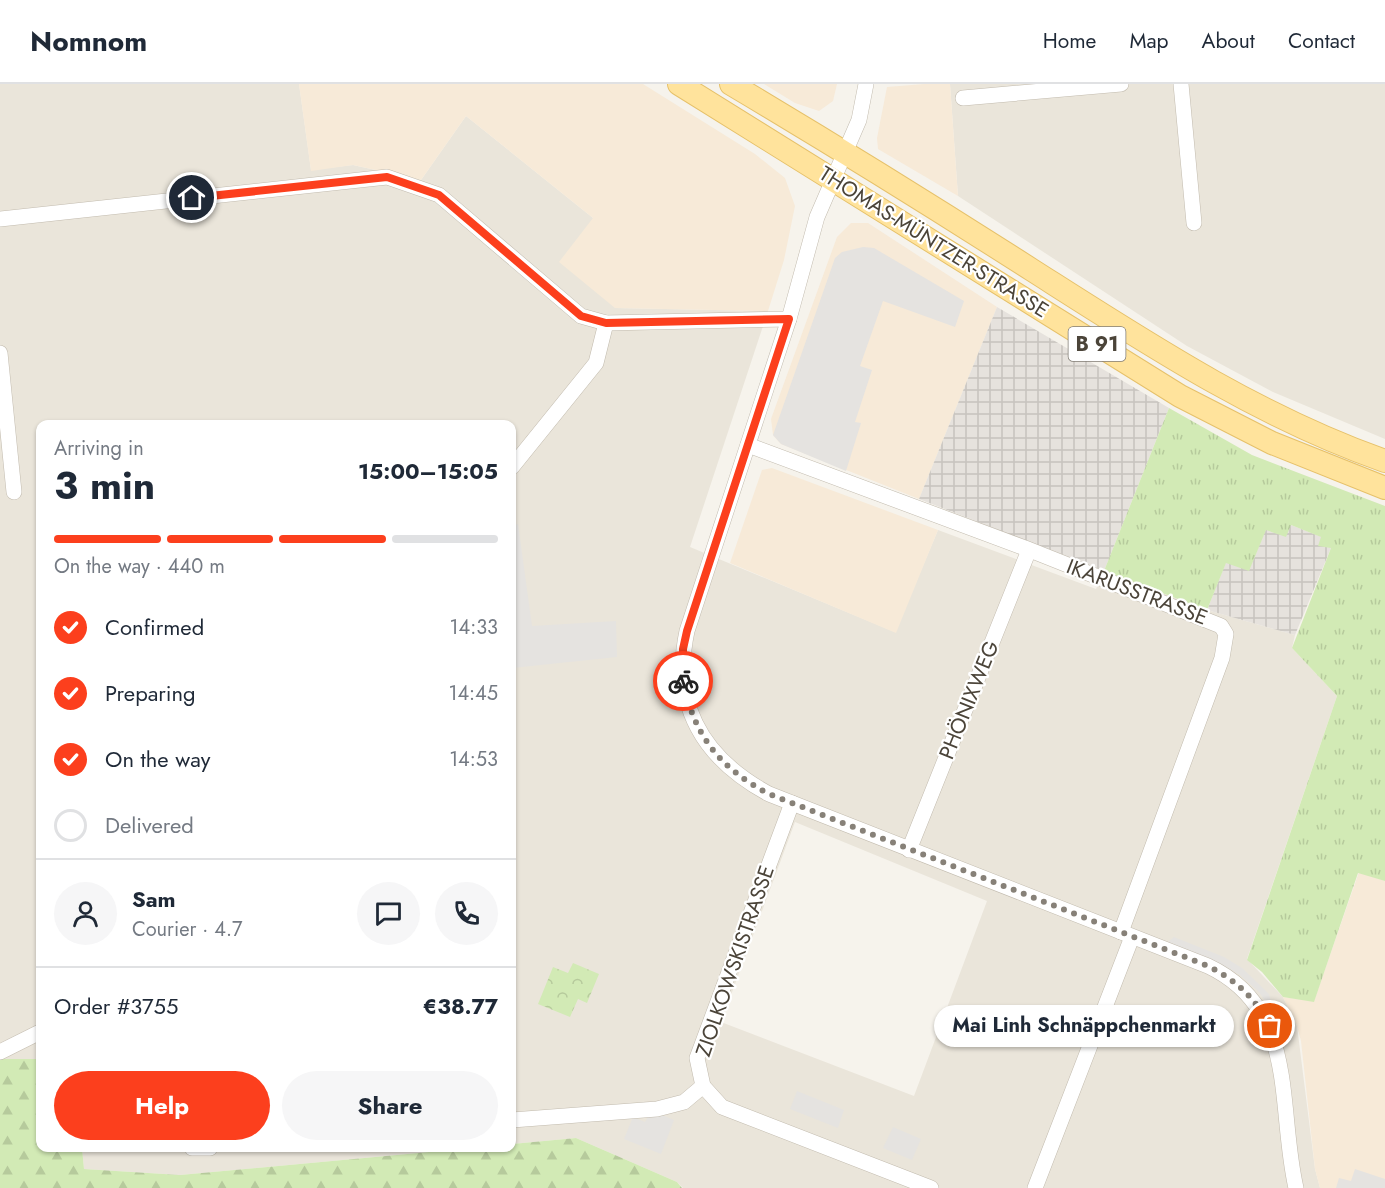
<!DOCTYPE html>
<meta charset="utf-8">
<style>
:root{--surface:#fff;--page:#f6f6f7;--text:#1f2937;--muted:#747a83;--line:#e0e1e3;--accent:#fc3f1d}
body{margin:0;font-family:Jost,sans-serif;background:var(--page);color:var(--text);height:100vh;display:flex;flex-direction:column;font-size:22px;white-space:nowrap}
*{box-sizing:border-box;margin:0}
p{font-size:20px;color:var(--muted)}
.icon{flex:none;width:33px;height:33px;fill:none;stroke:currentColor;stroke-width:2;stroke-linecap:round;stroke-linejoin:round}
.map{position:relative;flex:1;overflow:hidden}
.drawer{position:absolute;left:36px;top:336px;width:480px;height:732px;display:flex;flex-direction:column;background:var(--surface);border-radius:12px;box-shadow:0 2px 4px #0004}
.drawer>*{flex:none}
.pin{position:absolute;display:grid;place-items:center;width:51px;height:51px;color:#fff;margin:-26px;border:3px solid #fff;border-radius:50%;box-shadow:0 2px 6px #0007}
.courier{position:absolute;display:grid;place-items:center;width:60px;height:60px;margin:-30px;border:4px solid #fc3f1d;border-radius:50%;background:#fff;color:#222;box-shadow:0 2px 8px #0007}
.bubble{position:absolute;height:42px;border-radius:21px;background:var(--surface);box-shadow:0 2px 4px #0004;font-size:20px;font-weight:700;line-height:42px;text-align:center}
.head em{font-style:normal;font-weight:700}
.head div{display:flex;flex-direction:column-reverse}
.head{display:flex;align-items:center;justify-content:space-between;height:102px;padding:0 18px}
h1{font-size:39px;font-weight:700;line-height:45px}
.bar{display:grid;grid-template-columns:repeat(4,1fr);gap:9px 6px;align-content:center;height:72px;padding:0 18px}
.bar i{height:8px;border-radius:4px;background:var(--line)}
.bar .current{background:var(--accent)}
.bar p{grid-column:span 4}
.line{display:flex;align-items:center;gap:15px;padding:0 18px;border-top:2px solid var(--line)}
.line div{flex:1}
.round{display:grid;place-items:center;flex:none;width:63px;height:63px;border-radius:32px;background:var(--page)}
ol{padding:0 18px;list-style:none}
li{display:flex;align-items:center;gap:18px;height:66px}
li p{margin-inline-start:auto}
li .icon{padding:6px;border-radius:50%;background:var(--accent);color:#fff;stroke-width:4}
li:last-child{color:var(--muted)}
li i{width:33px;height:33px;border:3px solid var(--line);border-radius:50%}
.cta{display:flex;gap:12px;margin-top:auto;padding:12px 18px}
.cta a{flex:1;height:69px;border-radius:36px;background:var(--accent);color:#fff;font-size:24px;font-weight:700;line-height:69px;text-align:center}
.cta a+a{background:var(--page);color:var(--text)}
header{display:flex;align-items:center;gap:36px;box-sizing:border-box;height:84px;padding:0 30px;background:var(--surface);border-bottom:2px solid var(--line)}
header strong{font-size:28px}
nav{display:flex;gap:33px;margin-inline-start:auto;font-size:21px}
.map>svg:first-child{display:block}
.residential{fill:#eae5da;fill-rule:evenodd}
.commercial{fill:#f7ead8}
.industrial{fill:url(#industrial-grid)}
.grass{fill:url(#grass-tufts)}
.forest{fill:url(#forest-firs)}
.park{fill:url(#park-crowns)}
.parking{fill:#e5e3e0}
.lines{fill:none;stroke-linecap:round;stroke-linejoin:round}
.street-casing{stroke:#c2bbae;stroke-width:16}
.primary-casing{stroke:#e6c16a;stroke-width:24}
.street{stroke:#fff;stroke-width:15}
.primary{stroke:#ffe39c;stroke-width:22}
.done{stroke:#878178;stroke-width:6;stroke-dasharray:0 10.8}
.route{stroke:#fc3f1d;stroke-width:8}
.labels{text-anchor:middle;stroke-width:4.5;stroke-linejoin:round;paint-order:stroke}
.shield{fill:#fff;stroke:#817c74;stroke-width:1.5}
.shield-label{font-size:20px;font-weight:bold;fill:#4b4439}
.street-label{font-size:21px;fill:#4b4439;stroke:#fff}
</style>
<header>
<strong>Nomnom</strong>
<nav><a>Home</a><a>Map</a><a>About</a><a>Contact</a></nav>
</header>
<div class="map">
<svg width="1385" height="1104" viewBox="0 0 1385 1104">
<defs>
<pattern id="industrial-grid" width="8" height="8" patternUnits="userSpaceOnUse" patternTransform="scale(1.5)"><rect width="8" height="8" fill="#e6e2dd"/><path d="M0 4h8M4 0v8" fill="none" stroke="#c7c3be"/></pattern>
<pattern id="grass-tufts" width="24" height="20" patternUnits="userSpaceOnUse" patternTransform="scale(1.5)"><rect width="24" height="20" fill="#d2eab5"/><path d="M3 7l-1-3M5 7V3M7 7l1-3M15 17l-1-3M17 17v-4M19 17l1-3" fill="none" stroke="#b6ca9c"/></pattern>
<pattern id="forest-firs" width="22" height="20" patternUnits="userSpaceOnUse" patternTransform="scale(1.5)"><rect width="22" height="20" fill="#d2eab5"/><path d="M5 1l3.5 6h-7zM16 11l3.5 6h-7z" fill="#b6ca9c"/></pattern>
<pattern id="park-crowns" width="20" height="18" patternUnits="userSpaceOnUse" patternTransform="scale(1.5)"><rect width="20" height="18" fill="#d2eab5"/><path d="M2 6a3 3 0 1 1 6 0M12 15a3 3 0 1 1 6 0" fill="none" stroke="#b6ca9c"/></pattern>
</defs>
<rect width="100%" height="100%" fill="#f6f3ec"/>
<g class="residential">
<path d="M0,0H299L311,86L353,81L421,96L466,32L593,134L615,224L768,227L690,463L895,548L938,446L1096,505L1104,487L1207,526L1295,551L1292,564L1337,612L1247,875L1283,913L1297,942L1315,1085L1320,1104H683L677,1098L576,1054L512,1060V340H40V978L0,984ZM795,738L987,817L914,1012L721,938Z"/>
<path d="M950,0H1385V355L1273,308L1187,262L958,112Z"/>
<path d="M82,1064H472L180,1091L84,1085Z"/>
</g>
<g class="commercial">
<path d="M299,0H643L755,70L785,94L795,122L784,176L768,227L615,224L559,178L593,134L466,32L421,96L353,81L311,87Z"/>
<path d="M764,0H837L833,17L819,27L795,19Z"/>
<path d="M924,0H950L958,112L878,65L877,54L887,3Z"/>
<path d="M851,139H868L997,223L919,415L781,360L773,351L771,335L837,153Z"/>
<path d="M772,384L938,446L896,549L730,479L762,386Z"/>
<path d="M1359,788L1385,797V1104H1320L1315,1085L1301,957L1297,942L1283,913L1314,917Z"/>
</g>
<g class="industrial">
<path d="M997,223L1169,324L1104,487L919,415Z"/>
<path d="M1291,441L1322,453L1331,464L1295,551L1207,526L1226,478L1249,486L1266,445Z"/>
</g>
<path class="grass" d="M1169,324L1252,371L1385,422V797L1358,789L1314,918L1283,913L1262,888L1247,876L1337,612L1292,564L1331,464L1318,462L1321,453L1291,441L1286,453L1266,446L1249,487L1226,479L1207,526L1104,487Z"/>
<path class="forest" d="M0,975H40V1064H82L84,1085L180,1091L472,1064H512V1060L576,1054L677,1098L682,1104H0Z"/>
<path class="park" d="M573,879L599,890L587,919L578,915L570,933L538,920L553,883L568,889Z"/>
<g class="parking">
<path d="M863,163L874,164L964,217L955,243L883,217L860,282L872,286L855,338L861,339L846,387L781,360L773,351L835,174L842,168Z"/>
<path d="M518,440L532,542L616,537L617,573L512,584V443Z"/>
<path d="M1174,853L1224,873L1242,884L1269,910L1273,928L1259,908L1240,891L1215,877L1168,858Z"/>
<path d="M797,1007L844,1026L838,1044L790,1025Z"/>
<path d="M649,1031H662L674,1036L661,1070L624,1055L633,1033L645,1038Z"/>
<path d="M893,1043L921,1055L912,1076L883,1064Z"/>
<path d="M1355,1085L1385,1095V1104H1336L1339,1094L1351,1097Z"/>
</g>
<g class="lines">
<defs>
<g id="street">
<path d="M866,0L859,36L817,133L789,235L687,547C671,622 704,675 769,710L1208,882C1299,925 1277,1022 1296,1104"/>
<path d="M1181,0L1194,139"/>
<path d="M963,14L1121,0"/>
<path d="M0,135L387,93L439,111L581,232L606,239L789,235"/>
<path d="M0,269L14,408"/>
<path d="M748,361L1025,464L1221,542L1226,550L1222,574L1121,848"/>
<path d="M512,383L596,279L606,239"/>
<path d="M792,719L697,974L703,1002L722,1023L931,1104"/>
<path d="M909,766L1029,466"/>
<path d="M0,968L40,948"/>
<path d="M512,1036L657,1025L684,1018L703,1002"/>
<path d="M192,1064H210"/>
<path d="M1035,1104L1132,853"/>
</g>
<g id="primary">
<path d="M679,0L1180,312L1272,359L1385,404"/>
<path d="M731,0C832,60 932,122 1032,186C1145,258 1257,332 1385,377"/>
</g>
</defs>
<use href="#street" class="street-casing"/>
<use href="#primary" class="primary-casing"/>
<use href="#street" class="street"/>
<use href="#primary" class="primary"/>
</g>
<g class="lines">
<path class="done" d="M683,597C694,652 720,684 769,710L1208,882C1236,896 1255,914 1270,942"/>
<path class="route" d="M192,114L387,93L439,111L581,232L606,239L789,235L687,547L683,565V597"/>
</g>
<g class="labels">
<rect class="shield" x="1068.5" y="243" width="57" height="34" rx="4.5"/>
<g class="shield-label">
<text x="1097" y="267">B 91</text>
</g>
<g class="street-label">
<text transform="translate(934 158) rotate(32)" y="7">THOMAS-MÜNTZER-STRASSE</text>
<text transform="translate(1137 508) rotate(21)" y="7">IKARUSSTRASSE</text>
<text transform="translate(969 616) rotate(-68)" y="7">PHÖNIXWEG</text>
<text transform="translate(735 877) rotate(-71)" y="7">ZIOLKOWSKISTRASSE</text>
</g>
</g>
</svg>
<div class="pin" style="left:1270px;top:942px;background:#ea580c"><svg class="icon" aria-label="bag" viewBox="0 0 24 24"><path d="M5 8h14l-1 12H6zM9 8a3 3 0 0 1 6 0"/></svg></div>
<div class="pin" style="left:192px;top:114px;background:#1f2937"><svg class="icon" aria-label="home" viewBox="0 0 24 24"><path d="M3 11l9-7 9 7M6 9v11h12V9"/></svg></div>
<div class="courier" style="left:683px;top:597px"><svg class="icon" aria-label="bike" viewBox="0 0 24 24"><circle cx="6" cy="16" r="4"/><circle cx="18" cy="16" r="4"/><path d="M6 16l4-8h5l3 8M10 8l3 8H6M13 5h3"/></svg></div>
<div class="bubble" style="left:934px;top:921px;width:300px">Mai Linh Schnäppchenmarkt</div>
<section class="drawer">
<div class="head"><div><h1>3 min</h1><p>Arriving in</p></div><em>15:00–15:05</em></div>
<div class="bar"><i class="current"></i><i class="current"></i><i class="current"></i><i></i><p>On the way · 440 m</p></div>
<ol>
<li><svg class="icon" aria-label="check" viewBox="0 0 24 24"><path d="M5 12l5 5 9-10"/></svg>Confirmed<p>14:33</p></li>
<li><svg class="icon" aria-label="check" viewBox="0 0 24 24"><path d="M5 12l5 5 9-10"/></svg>Preparing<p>14:45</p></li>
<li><svg class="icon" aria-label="check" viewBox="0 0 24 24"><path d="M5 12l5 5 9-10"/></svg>On the way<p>14:53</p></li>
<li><i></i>Delivered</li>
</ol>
<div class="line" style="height:108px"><a class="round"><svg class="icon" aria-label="person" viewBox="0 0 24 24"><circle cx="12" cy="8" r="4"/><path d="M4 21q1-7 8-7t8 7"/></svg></a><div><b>Sam</b><p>Courier · 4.7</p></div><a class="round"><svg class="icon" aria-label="chat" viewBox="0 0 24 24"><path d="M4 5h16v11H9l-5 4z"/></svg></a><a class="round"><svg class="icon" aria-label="phone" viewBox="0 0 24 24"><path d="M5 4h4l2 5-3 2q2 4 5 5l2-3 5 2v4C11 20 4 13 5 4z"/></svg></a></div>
<div class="line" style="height:78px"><div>Order #3755</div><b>€38.77</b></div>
<div class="cta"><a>Help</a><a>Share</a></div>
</section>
</div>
